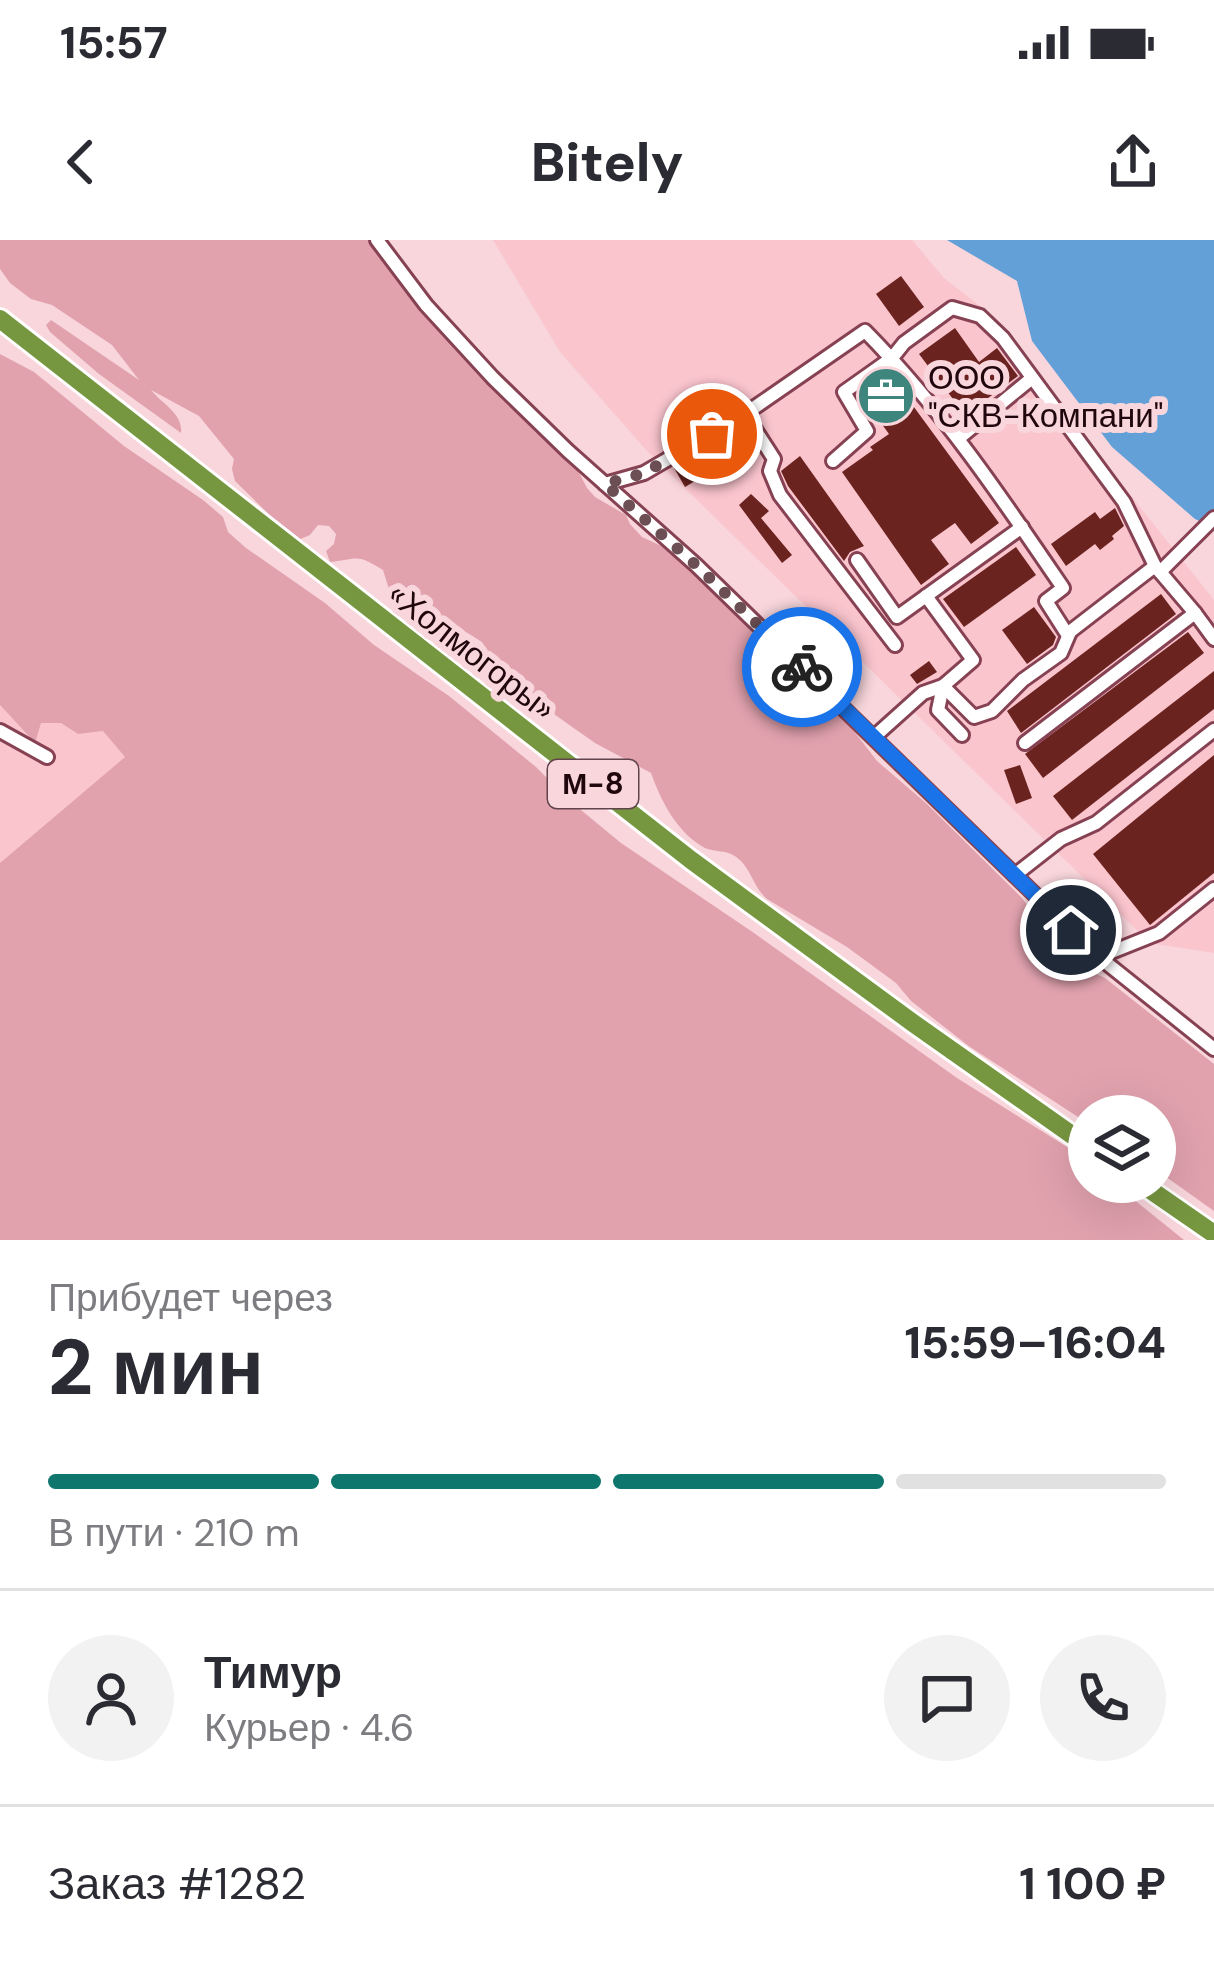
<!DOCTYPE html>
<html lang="ru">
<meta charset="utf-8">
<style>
:root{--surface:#fff;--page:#f2f2f3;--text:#2b2b33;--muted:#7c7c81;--line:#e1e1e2;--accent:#0f766e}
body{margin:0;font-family:"DM Sans",sans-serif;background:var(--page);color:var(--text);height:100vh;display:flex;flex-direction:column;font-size:45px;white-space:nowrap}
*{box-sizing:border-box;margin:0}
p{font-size:39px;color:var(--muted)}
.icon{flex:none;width:66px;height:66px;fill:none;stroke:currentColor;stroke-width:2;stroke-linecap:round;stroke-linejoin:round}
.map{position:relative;height:1000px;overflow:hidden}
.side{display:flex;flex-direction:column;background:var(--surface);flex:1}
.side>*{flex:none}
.fabs{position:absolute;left:1068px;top:855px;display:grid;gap:24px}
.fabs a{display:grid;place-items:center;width:108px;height:108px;border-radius:50%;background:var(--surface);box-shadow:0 12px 48px #0002;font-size:60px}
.pin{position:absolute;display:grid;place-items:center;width:102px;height:102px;color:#fff;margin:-51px;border:6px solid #fff;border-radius:50%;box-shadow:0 3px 12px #0007}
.courier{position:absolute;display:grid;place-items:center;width:120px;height:120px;margin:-60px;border:9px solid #1a73e8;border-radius:50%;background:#fff;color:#222;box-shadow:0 3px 15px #0007}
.overview em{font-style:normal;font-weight:800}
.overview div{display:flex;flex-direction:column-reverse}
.overview{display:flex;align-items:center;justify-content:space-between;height:204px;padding:0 48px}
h1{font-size:78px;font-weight:800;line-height:90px}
.bar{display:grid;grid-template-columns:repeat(4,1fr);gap:18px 12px;align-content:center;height:144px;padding:0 48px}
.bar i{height:15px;border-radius:9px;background:var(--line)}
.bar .on{background:var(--accent)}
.bar p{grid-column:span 4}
.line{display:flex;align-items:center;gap:30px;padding:0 48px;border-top:3px solid var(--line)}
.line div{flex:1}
.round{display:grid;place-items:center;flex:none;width:126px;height:126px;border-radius:63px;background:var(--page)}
.status{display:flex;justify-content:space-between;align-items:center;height:84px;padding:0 60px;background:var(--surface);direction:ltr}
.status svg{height:33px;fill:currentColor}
header{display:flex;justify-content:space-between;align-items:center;height:156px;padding:0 48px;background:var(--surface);font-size:54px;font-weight:800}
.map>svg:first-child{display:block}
.built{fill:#fbc5ce}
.green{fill:#e1a2ae}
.water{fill:#62a0d7}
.building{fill:#6b2320}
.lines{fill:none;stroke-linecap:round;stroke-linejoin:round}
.minor-casing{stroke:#864252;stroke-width:18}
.highway-casing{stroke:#fff;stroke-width:24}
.minor{stroke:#fff;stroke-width:12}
.highway{stroke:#779640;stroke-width:18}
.done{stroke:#6c4f55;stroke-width:12;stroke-dasharray:0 21.6}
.route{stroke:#1a73e8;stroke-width:15}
.labels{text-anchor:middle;stroke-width:12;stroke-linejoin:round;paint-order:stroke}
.shield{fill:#f8d6dc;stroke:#61444b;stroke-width:3}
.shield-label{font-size:30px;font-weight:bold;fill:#20060d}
.poi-label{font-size:33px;fill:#20060d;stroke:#f8d6dc;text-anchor:start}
.street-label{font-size:33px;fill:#20060d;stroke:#f8d6dc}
</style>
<div class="status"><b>15:57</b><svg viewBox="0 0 49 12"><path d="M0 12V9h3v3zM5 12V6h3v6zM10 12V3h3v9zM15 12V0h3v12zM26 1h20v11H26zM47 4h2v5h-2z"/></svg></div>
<header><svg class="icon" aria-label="back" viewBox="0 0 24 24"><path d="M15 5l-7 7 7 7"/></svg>Bitely<svg class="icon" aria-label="share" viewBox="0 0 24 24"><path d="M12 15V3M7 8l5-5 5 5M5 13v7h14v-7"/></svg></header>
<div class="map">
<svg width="1214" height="1000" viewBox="0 0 1214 1000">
<rect width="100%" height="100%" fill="#f8d6dc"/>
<g class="built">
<path d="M493,0H912L944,38L980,66L1214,360V713L1150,703L647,211L560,112Z"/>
<path d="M0,465L34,503L41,483H62L78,494L103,491L125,517L0,623Z"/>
</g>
<g class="green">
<path d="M0,0H373L515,163L529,183L573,221L587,248L595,257L626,275L630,284L642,297L668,309L697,335L788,430L847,482L877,521L927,564L1022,658L1037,679L1052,714L1059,724L1071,728H1083L1105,738L1214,824V971L1155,929V876H1089V884L970,807L911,761L896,743L847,707L767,659C752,646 751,625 733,615C724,610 714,612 705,608C677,593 661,561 651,533L595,503L541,465L517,468C503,449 479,437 488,411L482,402L453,384L444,379L420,383L410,377L393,362L383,330C356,313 359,319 330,322L326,311L334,304L336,294L329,286L318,285L310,295L298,300L289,294L235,241L232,229L234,219L199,176L151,150C162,164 183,173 181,193L99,134L50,92L46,85L51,80L139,140L112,105L52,65L31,59L10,43L0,29Z"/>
<path d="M0,114L34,132L124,206L203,260L223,277L228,292L246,308L325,363L374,405L449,456L536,527L570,561L621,603L754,693L957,838L1072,910L1089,923V942H1112L1184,1000H0V623L125,517L103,491L78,494L61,483H41L35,503L0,465Z"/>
</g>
<path class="water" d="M947,0H1214V288L1195,279L1112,207L1032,101L1017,41Z"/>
<g class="building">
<path d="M901,36L924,67L899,86L876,54Z"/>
<path d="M955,88L979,122L997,108L1018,136L965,175L919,114Z"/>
<path d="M889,133L999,283L971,304L955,283L931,300L949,324L921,345L842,232L873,210L870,207L889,194L860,154Z"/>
<path d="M694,216L705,235L685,247L674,228Z"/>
<path d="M800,216L864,306L850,312L844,321L788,246L781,231Z"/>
<path d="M751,254L769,271L761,278L792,315L782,323L739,265Z"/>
<path d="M1115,268L1124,286L1112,296L1114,299L1100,310L1095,304L1066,326L1051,304L1095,272L1100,279Z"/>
<path d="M1016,307L1036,335L964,387L943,359Z"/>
<path d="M1161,354L1176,374L1021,493L1007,471Z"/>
<path d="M1034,367L1056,397L1053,405L1027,424L1002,390Z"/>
<path d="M1188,392L1204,413L1043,538L1025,514Z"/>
<path d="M929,421L937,432L917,444L910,435Z"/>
<path d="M1214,431V469L1072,580L1053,556Z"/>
<path d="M1214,515V633L1150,685L1093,614Z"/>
<path d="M1020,525L1032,558L1016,564L1004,530Z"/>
</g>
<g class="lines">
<defs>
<g id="minor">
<path d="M377,0L426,65L493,138L568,211L696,325L1099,717L1214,809"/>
<path d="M745,174L774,219L770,231L780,255L895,405"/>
<path d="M959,198L1032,138"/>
<path d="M833,221L867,191L844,152L892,118L904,103L952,68L980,76L1003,98L1124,262L1155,326"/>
<path d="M605,244L644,233L745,174L865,91C942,169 1002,258 1063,348L1046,361L1067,394L1155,326L1195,373"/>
<path d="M857,320L897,377L1022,287"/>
<path d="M1160,332L1214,278"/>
<path d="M926,356L973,420L943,446L938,470L962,495"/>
<path d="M0,491L47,517"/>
<path d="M874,497L923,453L943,446L974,477L992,471L1023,440L1061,413L1070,392"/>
<path d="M1025,503L1195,373L1214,399"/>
<path d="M1015,635L1061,599L1096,583L1214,490"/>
<path d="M1099,717L1159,693L1214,649"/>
</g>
<g id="highway">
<path d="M0,79L691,620L913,783L1089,907"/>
<path d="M1139,942L1214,994"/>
</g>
</defs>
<use href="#minor" class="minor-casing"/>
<use href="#highway" class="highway-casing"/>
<use href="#minor" class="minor"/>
<use href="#highway" class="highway"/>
</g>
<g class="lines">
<path class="done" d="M712,194L644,233L605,244L696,325L802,427"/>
<path class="route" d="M802,427L1071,690"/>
</g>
<defs>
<symbol id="office-disc" viewBox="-11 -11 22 22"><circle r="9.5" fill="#3e857d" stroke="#f8d6dc"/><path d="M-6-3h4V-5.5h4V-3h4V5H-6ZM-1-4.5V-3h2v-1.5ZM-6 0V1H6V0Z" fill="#fff"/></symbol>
</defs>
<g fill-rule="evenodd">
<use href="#office-disc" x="853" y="123" width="66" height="66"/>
</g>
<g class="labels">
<rect class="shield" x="548" y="520" width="90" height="48" rx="9"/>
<g class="shield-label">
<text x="593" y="554">М-8</text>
</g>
<g class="poi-label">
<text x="928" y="149">ООО<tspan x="928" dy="38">"СКВ-Компани"</tspan></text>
</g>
<g class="street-label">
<text transform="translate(472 411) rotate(38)" y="12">«Холмогоры»</text>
</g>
</g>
</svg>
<div class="fabs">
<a><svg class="icon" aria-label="layers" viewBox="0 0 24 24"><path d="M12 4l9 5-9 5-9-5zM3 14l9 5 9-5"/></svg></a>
</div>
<div class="pin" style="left:712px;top:194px;background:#ea580c"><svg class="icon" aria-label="bag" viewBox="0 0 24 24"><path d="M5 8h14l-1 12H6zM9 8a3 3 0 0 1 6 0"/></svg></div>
<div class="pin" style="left:1071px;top:690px;background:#1f2937"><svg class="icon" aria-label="home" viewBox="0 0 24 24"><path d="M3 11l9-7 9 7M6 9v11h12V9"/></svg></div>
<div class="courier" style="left:802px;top:427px"><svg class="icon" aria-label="bike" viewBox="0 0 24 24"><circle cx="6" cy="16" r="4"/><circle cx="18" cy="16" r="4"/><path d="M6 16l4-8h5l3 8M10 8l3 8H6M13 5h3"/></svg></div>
</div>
<section class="side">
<div class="overview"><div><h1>2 мин</h1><p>Прибудет через</p></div><em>15:59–16:04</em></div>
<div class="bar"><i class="on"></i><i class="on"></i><i class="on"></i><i></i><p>В пути · 210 m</p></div>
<div class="line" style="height:216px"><a class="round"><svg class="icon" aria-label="person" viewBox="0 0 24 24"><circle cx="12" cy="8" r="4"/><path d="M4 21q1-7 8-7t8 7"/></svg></a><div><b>Тимур</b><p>Курьер · 4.6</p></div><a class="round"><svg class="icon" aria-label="chat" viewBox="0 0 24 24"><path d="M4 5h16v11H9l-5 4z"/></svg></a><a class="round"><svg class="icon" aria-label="phone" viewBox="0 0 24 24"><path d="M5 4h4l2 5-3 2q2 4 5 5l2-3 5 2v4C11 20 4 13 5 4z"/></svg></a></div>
<div class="line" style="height:156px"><div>Заказ #1282</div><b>1 100 ₽</b></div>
</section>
